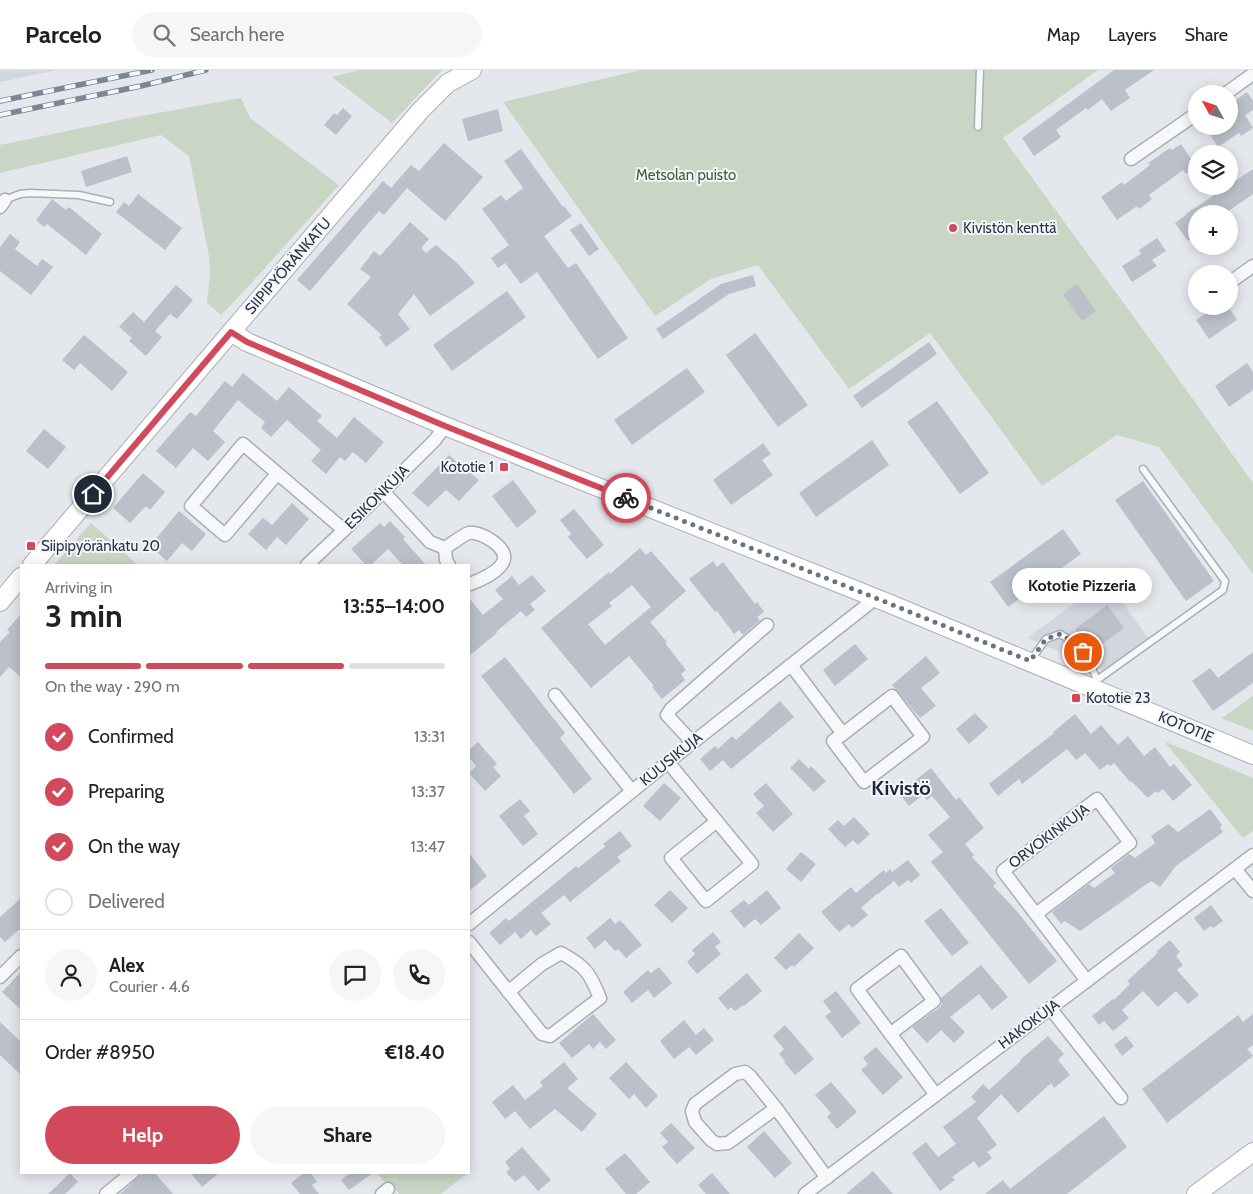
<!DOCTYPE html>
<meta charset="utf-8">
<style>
:root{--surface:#fff;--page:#f6f6f6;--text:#202124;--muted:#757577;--line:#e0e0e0;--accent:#d1495b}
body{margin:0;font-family:Cabin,sans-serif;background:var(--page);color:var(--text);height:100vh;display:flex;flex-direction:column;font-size:19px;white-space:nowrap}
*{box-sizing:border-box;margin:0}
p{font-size:16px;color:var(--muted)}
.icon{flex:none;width:28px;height:28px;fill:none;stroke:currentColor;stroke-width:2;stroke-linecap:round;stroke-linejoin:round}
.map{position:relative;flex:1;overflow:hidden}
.details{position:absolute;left:20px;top:494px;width:450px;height:610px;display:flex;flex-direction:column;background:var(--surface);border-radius:0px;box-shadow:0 2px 12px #0003}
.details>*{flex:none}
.needle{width:32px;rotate:310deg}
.tools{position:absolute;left:1188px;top:15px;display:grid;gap:10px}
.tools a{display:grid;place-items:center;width:50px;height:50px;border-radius:50%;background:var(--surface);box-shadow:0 2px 12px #0003;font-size:25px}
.pin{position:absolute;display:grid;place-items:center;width:42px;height:42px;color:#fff;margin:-21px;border:2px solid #fff;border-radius:50%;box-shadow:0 1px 5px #0007}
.courier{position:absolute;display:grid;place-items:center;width:50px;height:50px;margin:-25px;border:4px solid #d1495b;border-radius:50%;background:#fff;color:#222;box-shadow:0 1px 6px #0007}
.bubble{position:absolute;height:35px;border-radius:18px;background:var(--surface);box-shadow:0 2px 12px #0003;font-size:16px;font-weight:700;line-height:35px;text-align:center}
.overview em{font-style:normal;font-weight:700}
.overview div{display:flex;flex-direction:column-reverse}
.overview{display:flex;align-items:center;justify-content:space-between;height:85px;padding:0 25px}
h1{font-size:32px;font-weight:700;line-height:38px}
.bar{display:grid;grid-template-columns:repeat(4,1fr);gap:8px 5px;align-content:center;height:60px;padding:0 25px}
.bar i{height:6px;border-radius:4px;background:var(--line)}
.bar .current{background:var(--accent)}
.bar p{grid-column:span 4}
.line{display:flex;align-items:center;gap:12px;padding:0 25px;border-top:1px solid var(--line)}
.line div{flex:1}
.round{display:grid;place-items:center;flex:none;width:52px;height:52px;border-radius:26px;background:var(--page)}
ol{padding:0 25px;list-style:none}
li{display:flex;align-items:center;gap:15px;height:55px}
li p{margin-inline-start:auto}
li .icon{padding:5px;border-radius:50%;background:var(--accent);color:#fff;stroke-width:4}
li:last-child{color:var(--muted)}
li i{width:28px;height:28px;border:2px solid var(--line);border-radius:50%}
.primary-button{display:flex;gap:10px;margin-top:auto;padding:10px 25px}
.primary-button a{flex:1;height:58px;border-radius:30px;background:var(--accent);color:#fff;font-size:20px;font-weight:700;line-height:58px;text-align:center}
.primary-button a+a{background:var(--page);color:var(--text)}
header{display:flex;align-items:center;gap:30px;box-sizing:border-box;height:70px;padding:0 25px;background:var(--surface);border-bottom:1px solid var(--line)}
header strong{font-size:24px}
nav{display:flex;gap:28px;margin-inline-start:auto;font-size:18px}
.search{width:350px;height:45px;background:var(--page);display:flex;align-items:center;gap:12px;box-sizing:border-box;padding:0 18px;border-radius:28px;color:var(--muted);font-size:19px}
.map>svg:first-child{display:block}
.built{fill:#d2d6de}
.green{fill:#c9d6c5}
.building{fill:#bbc0ca;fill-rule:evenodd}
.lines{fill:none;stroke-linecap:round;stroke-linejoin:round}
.lane-casing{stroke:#a9aeb7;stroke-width:9}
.street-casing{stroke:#a9aeb7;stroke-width:15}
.secondary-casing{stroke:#a9aeb7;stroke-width:20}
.lane{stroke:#f7f8fa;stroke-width:6}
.street{stroke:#f7f8fa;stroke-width:12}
.secondary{stroke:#fff;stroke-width:18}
.rail-casing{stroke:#7d8696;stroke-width:5.5}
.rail{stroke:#f4f6f9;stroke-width:4;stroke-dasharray:11;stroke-linecap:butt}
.done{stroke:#6c737f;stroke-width:5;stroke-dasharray:0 9}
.route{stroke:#d1495b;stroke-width:6}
.poi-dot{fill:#d1495b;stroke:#f4f6f9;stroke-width:2}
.labels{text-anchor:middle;stroke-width:4;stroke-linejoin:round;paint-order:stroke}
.park-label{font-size:15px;fill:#3f6138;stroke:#f4f6f9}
.poi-label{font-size:15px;fill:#2b3445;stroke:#f4f6f9;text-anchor:start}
.street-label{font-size:15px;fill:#2b3445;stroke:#f4f6f9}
.district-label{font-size:20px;font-weight:bold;fill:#1d2536;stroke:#f4f6f9}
</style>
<header>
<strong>Parcelo</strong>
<div class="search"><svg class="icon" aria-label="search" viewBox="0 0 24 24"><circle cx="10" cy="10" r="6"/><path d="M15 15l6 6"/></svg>Search here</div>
<nav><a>Map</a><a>Layers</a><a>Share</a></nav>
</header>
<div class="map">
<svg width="1253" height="1124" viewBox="0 0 1253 1124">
<rect width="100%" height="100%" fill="#e4e7ec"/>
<g class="built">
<path d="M0,0H57L0,12Z"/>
<path d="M1106,510L1153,575L1112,604L1027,568Z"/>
</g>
<g class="green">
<path d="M360,0H442L392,53L332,7Z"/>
<path d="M641,0H1098L1003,68L1152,272L1253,413V504L1159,377L1117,365L1042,416L930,263L849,319L758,195L711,209L655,246L503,32Z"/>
<path d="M241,28L250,48L339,115L248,217L221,245L207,233L210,205L209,186L189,86L161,65L0,103V75L130,48Z"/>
<path d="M91,453L138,495H54Z"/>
<path d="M1253,626V661L1222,648Z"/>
<path d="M1164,671L1253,708V761L1243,768Z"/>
<path d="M469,1102L441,1124H399L398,1122L382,1110L378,1103Z"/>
</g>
<g class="building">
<path d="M1114,0H1154L1125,20L1130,28L1111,41L1102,29L1088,40L1086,38L1056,60L1061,67L1034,86L1022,68Z"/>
<path d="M1247,22L1253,31V40L1245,45L1253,58L1241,66L1239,63L1218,77L1204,56H1229V35Z"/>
<path d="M343,38L352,46L336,65L324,55L334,43L337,45Z"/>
<path d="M498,39L503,61L468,71L462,49Z"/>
<path d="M444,73L483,107L445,151L407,118L384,145L379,141L310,221L297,210L383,111L391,118L411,95L419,101Z"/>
<path d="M1181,74L1196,96L1186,104L1183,100L1149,125L1152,129L1139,139L1137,136L1117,150L1101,127L1122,112L1124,115L1150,95L1148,93L1170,78L1172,80Z"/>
<path d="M521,79L563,137L564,136L572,146L544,166L568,198L576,193L628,268L598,289L537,202L521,214L505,193L498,198L491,188L509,175L482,139L501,125L506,131L523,118L504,91Z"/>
<path d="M127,86L132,102L86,117L81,101Z"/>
<path d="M1253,99V124L1224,144H1196V165L1188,171L1175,153L1187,144H1186Z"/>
<path d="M138,124L182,158L165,180L116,142L124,132L129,136Z"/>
<path d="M52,129L66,140L69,137L102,164L86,185L47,154L44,157L36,150Z"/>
<path d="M410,152L429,169L421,178L426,183L436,175L458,194L475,213L430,246L414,224L398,244L410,259L386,277L379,267L382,265L347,234L371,207L360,199L374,181L380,186Z"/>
<path d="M581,153L599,179L589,186L570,160Z"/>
<path d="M10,164L20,172L15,179L37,196L42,189L53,197L31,225L0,201V177Z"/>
<path d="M1157,168L1166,181L1152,190L1157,196L1132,212L1122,196L1141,184L1139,180Z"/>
<path d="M753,205L756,216L729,224L663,269L656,259L721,214Z"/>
<path d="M1077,214L1096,241L1082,251L1063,224Z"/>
<path d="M176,215L193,230L177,249L170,244L155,261L162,267L146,286L129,271L132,268L119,257L133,242L144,252Z"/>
<path d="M507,221L526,247L452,301L433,275Z"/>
<path d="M1217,236H1228L1237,250L1209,269L1196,250Z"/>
<path d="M755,263L808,335L778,357L726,285Z"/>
<path d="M84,265L128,302L112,321L80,293L74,300L62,290Z"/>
<path d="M929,272L937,284L862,338L853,326Z"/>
<path d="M1247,293L1253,302V320L1229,337L1215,316Z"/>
<path d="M687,298L705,322L632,375L614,350Z"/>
<path d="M243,303L277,331L289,317L322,346L317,351L337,368L354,347L384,372L366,393L353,382L345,391L340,387L326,404L311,391L321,380L287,350L271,367L261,358L265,352L238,330L213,361L225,372L208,391L193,378L176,398L156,381L190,342L196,346L225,311L232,317Z"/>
<path d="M937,331L989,403L960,424L907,352Z"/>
<path d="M44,359L66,377L48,399L26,381Z"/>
<path d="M872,370L889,395L816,447L799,423Z"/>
<path d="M763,373L771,384L762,390L773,405L731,435L713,410Z"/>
<path d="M449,385L479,410L459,431L446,420L428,437L412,423Z"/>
<path d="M143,403L165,422L150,440L146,436L130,453L113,438Z"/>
<path d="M513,410L537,442L517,458L492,426Z"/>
<path d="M1143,411L1214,511L1186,531L1115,430Z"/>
<path d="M292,433L309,449L286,475L277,467L266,480L248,464L263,448L272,455Z"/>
<path d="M574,439L604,475L587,489L568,467L571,464L560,450Z"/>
<path d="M179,441L206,464L192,481L182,473L167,491L150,476Z"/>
<path d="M390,451L405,467L403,469L426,495H403L388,479L371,495H366L351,479L380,453L384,457Z"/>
<path d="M1063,459L1081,484L1008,537L990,512Z"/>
<path d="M640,478L646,485L651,481L686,521L650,552L667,572L665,573L686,600L681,604L685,610L662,629L652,617L654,616L629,586L591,618L541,558L609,502L610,504ZM632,515L651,537L605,575L588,554L612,536L609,533Z"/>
<path d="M713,491L717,497L723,492L755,534L757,532L764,542L757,547L760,550L743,565L739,560L734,564L717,541L715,542L689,509Z"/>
<path d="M532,505L546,521L530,534L535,540L526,547L521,541L496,562L497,563L469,586V528L483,545L503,529L495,520L512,506L519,515Z"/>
<path d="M1107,535L1124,558L1092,582L1075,559Z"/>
<path d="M21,544V607L9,597L0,607V572L10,562L7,560Z"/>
<path d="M855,574L868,589L835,616L823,600Z"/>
<path d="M1253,582V613L1213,641L1192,611L1210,598L1218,608Z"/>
<path d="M926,586L940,603L921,618L936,636L920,648L892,615Z"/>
<path d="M505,587L565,663L560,668L592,709L574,724L481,606Z"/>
<path d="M780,631L794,647L731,699L723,690L710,701L700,689L715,676L718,679L732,666L736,670Z"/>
<path d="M975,643L988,657L969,674L956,659Z"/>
<path d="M1075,644L1091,664L1101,655L1118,675L1128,666L1144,686L1155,677L1170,697L1174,694L1192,715L1173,731L1163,719L1158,723L1156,721L1148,728L1131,711L1130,712L1114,693L1110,696L1108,694L1100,700L1085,683L1076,690L1067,679L1022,714L1019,709L998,726L989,714L1054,663L1053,662Z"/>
<path d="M478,672L497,694L493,697L501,706L485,721L469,703L476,696L469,687V680Z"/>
<path d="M799,689L809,699L811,696L826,711L814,722L790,698Z"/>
<path d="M931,698L956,730L959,727L984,758L965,774L974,785L972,787L996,813L993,816L1015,839L1057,891L1029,914L931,792L943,782L928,765L950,747L932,726L927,730L923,725L909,736L899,723Z"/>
<path d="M664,713L681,728L660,751L643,736Z"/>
<path d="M766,713L793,744L773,762L756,743L764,736L753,724Z"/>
<path d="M520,729L530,741L524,746L538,764L523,776L499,746Z"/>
<path d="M1210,739L1222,755L1220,758L1223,762L1176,796L1160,817L1151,811L1080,861L1065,851L1061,854L1052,842L1089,814L1094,818L1115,803L1111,798L1129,784L1135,788L1155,773L1151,766L1168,754L1178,762Z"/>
<path d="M854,747L870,764L858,775L853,770L845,777L828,759L838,750L844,756Z"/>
<path d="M620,761L632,776L617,787L621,791L570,832L564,825L541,843L551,854L536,866L531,860L521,869L515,862L500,875L489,863L506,848L509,851L576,796L578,798L606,776L603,774Z"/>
<path d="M801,782L816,794L801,812L786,799Z"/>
<path d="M469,783L487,806L469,821Z"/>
<path d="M908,790L920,805L911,813L908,810L899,817L894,811L878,824V823L861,838L868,845L852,858L849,854L839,862L821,842L851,817L856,823L884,800L886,803L890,799L892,802Z"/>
<path d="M670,820L688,838L672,853L654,835Z"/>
<path d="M767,820L781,838L761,855L755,849L744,858L730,841L744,830L749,835Z"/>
<path d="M21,828V858L5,872L0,867V847Z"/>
<path d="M1211,835L1223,851L1213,858L1211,856L1204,861L1194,848Z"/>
<path d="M941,838L969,873L952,886L924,851Z"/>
<path d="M610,848L615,854L620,850L623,854V853L642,875L626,888L618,879L615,881L605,870L595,879L586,868Z"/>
<path d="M713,862L721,872L715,877L721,884L697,904L687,892L695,884L692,880Z"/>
<path d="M799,863L814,878L794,897L792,895L786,900L774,888Z"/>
<path d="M1170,870L1180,882L1176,886L1183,895L1177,900L1199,925L1188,934L1176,921L1158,937L1143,921L1122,940L1129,948L1113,961L1104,951L1099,955L1092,946L1113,929L1114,930L1130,914L1127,911L1158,883L1156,882Z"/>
<path d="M981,895L1008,927L992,940L979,924L950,947L965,962L954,973L941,960L927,973L912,957L939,938L942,934L941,928Z"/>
<path d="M659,897L672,913L654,928L648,920L632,933L623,922L648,900L651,903Z"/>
<path d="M21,902V940L2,922Z"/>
<path d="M747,903L762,921L744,936L743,935L735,941L731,937L728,940L718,928Z"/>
<path d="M836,921L861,953L842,968L825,946L831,942L823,931Z"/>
<path d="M593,944L616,970L606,979L600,972L593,979L589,974L572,988L559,973Z"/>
<path d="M1253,944V975L1247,979L1253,986L1167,1053L1142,1019L1238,945L1243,952Z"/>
<path d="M684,950L696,965L704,958L714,970L696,985L689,977L674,989L660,971Z"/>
<path d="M0,952L21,972V1005L0,985Z"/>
<path d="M785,955L814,989L795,1005L784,992L785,991L779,984L784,979L773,966Z"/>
<path d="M1048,966L1064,984L1058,990L1070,1005L1054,1018L1051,1013L1018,1043L1001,1024L977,1048L997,1075L987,1082L992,1088L979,1098L974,1091L952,1107L955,1110L940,1121L912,1083L926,1072L938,1087L956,1074L943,1057L976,1032L971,1027L983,1014L989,1020L1021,991L1020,990Z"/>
<path d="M1126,966L1134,976L1122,986L1114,975Z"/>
<path d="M876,977L903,1007L883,1025L861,1000L868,994L863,988Z"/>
<path d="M564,992L578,1009L567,1018L597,1044L582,1062L555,1039L530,1059L515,1041L505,1049L492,1032L513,1015L525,1030L543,1016L540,1012Z"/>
<path d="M626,992L658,1026L646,1038L634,1024L629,1029L609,1008Z"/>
<path d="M831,1012L857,1042L837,1059L827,1047L831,1043L815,1025Z"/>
<path d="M1104,1046L1127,1077L1067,1124H985L1003,1110L1010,1119Z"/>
<path d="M671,1053L695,1078L677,1094L662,1077L668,1072L660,1063Z"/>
<path d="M764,1061L792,1093L775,1108L747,1077Z"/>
<path d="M522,1077L551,1110L538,1121L524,1105L515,1112L506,1102L510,1099L505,1092Z"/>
<path d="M625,1083L650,1112L636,1124H626L605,1099Z"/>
<path d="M873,1101L893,1124H846Z"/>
<path d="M144,1102H154L173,1124H120Z"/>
<path d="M190,1102H220L202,1117Z"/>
<path d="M305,1102H310L317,1112L312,1115L319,1124H300L291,1113Z"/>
<path d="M352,1102H374L349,1120L341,1110Z"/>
<path d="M70,1103L78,1112L65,1124H48Z"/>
<path d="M712,1103L730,1124H706L698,1115Z"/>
</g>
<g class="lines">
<defs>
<g id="lane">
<path d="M978,57L980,0"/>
<path d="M5,130L20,124L30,123L79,125L110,132"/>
<path d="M1031,590L1046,569L1060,564L1077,574L1089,591L1097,610V613"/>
<path d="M1097,610L1223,520L1225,511L1143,399"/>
</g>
<g id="street">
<path d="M1225,24L1253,4"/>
<path d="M1131,89L1196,44"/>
<path d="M0,137L5,130"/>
<path d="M1229,213L1253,196"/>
<path d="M277,404L225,465L191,436L243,374L344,460"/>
<path d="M383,421L430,472L445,478"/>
<path d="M445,478C450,475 464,464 469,463C480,461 506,476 504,489C502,501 480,510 470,514L469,513"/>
<path d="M445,478L446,490L449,495"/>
<path d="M307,495L344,460L435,370L445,356"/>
<path d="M791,595L843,664L833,671L864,712L923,667L892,626L843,664"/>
<path d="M555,625L632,721"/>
<path d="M692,672L667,645L671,639L767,555"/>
<path d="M668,692L752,794L706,831L671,788L717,751"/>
<path d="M1235,799L1253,821"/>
<path d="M1036,844L1130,773L1097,729L1003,801L1087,911"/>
<path d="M469,854L668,692L876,528"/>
<path d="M469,872L542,964L550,966L600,928C590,903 585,896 561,883L542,894L508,922"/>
<path d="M0,907L21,886"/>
<path d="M1050,938L1121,1028"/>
<path d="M890,964L934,931L901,886L857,919L936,1025"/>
<path d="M776,1038L728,1073L717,1074L711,1070L695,1052L692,1041L695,1034L735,1004L745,1002L750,1006L776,1038L827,1108"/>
<path d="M106,1124L133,1102"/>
<path d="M382,1124L388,1119"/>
<path d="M805,1124L1253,785"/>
</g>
<g id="secondary">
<path d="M231,262L247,272L445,356L888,533L1253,685"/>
<path d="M32,495L420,41L448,13L472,0"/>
<path d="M0,532L21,507"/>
<path d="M1196,1124L1253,1082"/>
</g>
</defs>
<use href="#lane" class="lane-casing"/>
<use href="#street" class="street-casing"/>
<use href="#secondary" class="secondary-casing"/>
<use href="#lane" class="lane"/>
<use href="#street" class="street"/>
<use href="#secondary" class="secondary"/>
<defs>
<g id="rail">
<path d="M0,31L152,0"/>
<path d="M0,45L141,16L206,0"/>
</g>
</defs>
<use href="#rail" class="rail-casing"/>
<use href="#rail" class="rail"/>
</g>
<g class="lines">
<path class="done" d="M626,428L888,533L1030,591L1046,569L1060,564L1077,574L1083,582"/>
<path class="route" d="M93,424L231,262L247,272L445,356L626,428"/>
</g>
<g class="poi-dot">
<circle cx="953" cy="158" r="5"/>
<rect x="499" y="392" width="10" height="10" rx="2.5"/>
<rect x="26" y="471" width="10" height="10" rx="2.5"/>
<rect x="1071" y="623" width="10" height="10" rx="2.5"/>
</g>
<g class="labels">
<g class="park-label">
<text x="686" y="110">Metsolan puisto</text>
</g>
<g class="poi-label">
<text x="963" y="163">Kivistön kenttä</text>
<text x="494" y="402" text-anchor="end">Kototie 1</text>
<text x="41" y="481">Siipipyöränkatu 20</text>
<text x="1086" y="633">Kototie 23</text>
</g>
<g class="street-label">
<text transform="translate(288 196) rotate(-49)" y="5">SIIPIPYÖRÄNKATU</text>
<text transform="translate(377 427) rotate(-45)" y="5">ESIKONKUJA</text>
<text transform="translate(1186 657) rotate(23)" y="5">KOTOTIE</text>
<text transform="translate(671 689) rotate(-39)" y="5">KUUSIKUJA</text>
<text transform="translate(1049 766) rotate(-37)" y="5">ORVOKINKUJA</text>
<text transform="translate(1029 954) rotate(-37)" y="5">HAKOKUJA</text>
</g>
<g class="district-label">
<text x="901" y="725">Kivistö</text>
</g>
</g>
</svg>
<div class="tools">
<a><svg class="needle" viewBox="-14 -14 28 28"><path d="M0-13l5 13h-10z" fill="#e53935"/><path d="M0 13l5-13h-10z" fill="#757577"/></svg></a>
<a><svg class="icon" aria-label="layers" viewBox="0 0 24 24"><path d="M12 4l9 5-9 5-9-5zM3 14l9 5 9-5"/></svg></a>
<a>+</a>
<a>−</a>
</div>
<div class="pin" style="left:1083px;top:582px;background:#ea580c"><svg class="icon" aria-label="bag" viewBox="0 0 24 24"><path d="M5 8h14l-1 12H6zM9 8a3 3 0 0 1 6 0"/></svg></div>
<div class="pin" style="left:93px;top:424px;background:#1f2937"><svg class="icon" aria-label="home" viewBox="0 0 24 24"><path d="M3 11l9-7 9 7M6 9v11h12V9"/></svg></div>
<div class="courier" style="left:626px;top:428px"><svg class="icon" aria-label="bike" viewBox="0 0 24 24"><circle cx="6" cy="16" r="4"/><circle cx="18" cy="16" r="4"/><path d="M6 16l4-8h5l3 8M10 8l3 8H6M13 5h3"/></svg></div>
<div class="bubble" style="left:1012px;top:498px;width:140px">Kototie Pizzeria</div>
<section class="details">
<div class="overview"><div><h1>3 min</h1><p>Arriving in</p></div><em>13:55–14:00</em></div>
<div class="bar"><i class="current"></i><i class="current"></i><i class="current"></i><i></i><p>On the way · 290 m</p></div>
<ol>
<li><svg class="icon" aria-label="check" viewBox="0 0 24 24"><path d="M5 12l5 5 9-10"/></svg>Confirmed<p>13:31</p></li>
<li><svg class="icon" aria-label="check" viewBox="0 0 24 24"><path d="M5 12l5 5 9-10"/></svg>Preparing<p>13:37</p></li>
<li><svg class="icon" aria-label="check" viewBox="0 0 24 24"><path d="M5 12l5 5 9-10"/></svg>On the way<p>13:47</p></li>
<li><i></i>Delivered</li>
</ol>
<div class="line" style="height:90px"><a class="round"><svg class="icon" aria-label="person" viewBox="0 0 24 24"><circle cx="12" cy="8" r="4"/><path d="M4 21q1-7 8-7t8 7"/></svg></a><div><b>Alex</b><p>Courier · 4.6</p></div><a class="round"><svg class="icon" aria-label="chat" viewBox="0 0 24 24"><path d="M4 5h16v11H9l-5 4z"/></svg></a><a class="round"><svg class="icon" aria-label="phone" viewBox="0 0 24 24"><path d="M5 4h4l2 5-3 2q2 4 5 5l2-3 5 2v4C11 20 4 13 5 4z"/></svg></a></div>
<div class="line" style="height:65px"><div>Order #8950</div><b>€18.40</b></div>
<div class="primary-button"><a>Help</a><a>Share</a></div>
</section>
</div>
